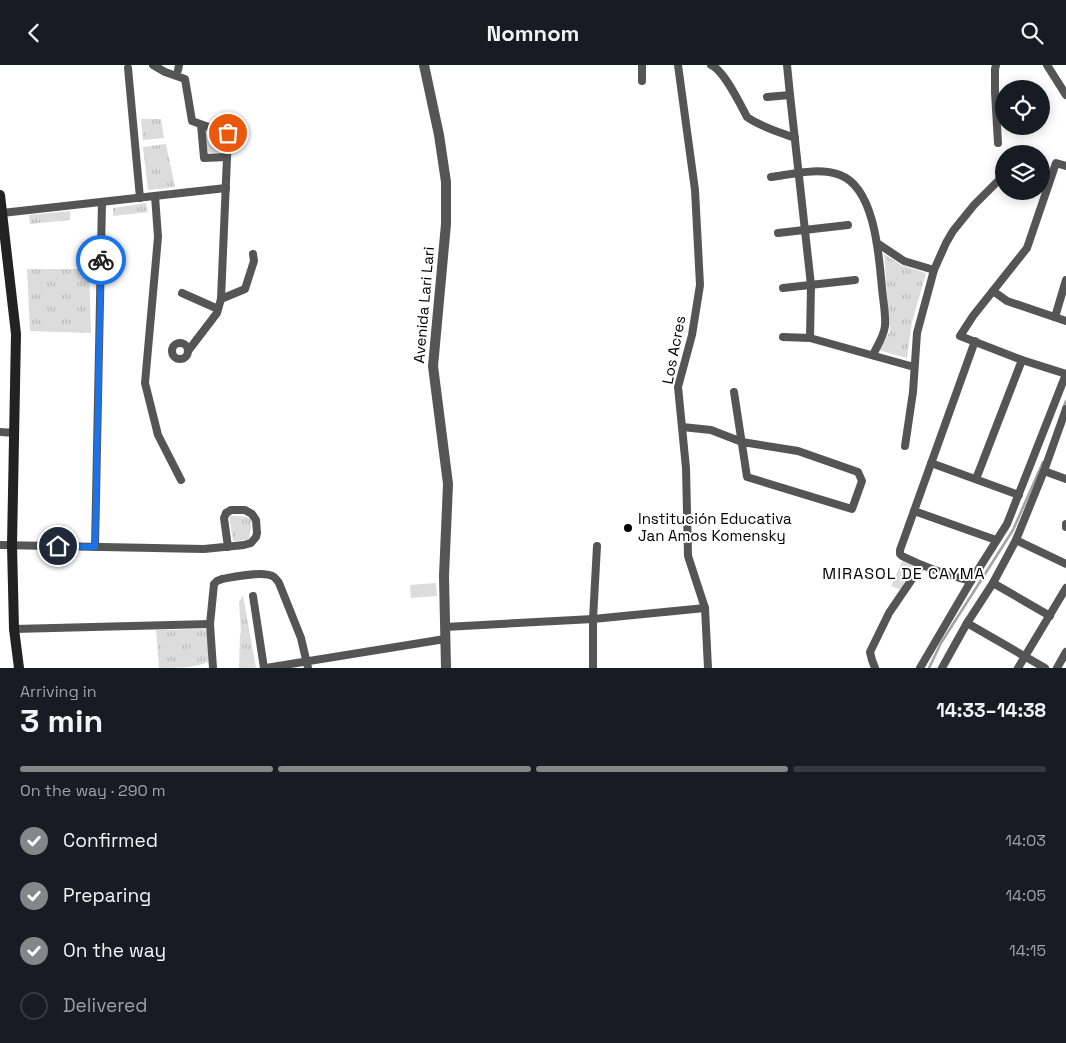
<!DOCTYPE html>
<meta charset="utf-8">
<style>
:root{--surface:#171b24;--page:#242831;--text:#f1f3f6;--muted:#9ea1a6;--line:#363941;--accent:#858687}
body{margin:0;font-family:"Space Grotesk",sans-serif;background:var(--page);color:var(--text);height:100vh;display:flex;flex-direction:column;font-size:19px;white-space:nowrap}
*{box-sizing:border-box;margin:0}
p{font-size:16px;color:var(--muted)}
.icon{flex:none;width:28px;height:28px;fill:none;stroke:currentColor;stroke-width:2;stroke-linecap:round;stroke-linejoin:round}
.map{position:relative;height:603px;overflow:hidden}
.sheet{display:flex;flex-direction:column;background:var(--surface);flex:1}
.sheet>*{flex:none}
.controls{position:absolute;left:995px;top:15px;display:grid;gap:10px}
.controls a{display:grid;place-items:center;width:55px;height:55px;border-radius:50%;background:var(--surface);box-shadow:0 2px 12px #0003;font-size:25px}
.pin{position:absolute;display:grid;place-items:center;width:42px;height:42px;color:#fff;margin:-21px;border:2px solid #fff;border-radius:50%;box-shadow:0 1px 5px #0007}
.courier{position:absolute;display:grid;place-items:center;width:50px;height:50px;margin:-25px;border:4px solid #1a73e8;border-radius:50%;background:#fff;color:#222;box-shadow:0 1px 6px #0007}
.overview em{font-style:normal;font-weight:700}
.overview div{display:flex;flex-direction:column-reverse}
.overview{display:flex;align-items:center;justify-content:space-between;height:85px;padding:0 20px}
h1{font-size:32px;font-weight:700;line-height:38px}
.bar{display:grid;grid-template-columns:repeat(4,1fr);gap:8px 5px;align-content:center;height:60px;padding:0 20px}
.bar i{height:6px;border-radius:4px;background:var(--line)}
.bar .active{background:var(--accent)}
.bar p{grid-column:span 4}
ol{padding:0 20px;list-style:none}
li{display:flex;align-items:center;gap:15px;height:55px}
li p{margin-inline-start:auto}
li .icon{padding:5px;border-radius:50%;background:var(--accent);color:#fff;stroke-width:4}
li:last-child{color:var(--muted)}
li i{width:28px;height:28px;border:2px solid var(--line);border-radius:50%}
header{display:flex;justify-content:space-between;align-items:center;height:65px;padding:0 20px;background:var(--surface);font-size:22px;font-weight:700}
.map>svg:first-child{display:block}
.grass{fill:url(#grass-tufts)}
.pitch{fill:#dcdcdc}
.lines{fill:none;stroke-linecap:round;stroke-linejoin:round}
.stream{stroke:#a3a3a3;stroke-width:2.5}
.minor{stroke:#555;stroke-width:8}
.tertiary{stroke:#555;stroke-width:10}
.secondary{stroke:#222;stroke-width:10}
.done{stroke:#595959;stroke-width:5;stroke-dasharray:0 9}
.route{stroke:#1a73e8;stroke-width:6}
.poi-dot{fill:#000;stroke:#fff;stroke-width:2}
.labels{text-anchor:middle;stroke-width:4;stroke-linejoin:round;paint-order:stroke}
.street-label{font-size:15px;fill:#000;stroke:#fff}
.poi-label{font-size:15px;fill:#000;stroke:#fff;text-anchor:start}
.neighbourhood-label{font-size:16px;letter-spacing:1px;fill:#000;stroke:#fff}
</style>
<header><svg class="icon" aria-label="back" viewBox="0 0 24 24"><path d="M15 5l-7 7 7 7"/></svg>Nomnom<svg class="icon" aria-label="search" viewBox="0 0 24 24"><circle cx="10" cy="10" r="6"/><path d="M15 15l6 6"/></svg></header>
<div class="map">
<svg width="1066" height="603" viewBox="0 0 1066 603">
<defs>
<pattern id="grass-tufts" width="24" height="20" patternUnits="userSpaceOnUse" patternTransform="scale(1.25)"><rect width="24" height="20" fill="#dcdcdc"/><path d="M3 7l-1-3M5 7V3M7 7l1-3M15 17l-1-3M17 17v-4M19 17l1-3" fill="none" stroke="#bbb"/></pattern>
</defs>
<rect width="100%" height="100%" fill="#fff"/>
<g class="grass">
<path d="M141,54H161L164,73L143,75Z"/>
<path d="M210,63L223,70V87L208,88L203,67Z"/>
<path d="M166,79L175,122L148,125L143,82Z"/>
<path d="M146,138L148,147L113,151V143Z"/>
<path d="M70,146V155L30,159L29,150Z"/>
<path d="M884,189L901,200L926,208L912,257L907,293L879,285L890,266Z"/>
<path d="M27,204H89L91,268L30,266Z"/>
<path d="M229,450L252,453L249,475L233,476Z"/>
<path d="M243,531L256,603H239L240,570L241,567L239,537Z"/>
<path d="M204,564L207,566L209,596C200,603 172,603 159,603L156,565Z"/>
</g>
<g class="pitch">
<path d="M903,494L913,498L901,525L891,521Z"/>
<path d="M436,518L437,531L411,533L410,520Z"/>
</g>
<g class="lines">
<g class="stream">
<path d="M1063,343L1066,336"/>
<path d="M929,603L941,578L1013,465L1043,397"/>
</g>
<g class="minor">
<path d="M153,0L165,7L185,14L192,56L228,69L221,234L217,248L188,286"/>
<path d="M678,0L695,125L700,220L692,270L678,322L686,403L688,491L705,543L708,603"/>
<path d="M711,0C724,5 740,39 747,52C761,62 779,67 795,73"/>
<path d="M787,0L790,30L811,220L810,273L914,302"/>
<path d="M996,0L995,4V27L998,78"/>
<path d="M1047,0L1066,30"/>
<path d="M128,3L140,133"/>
<path d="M178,5L179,0"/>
<path d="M642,16V0"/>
<path d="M767,32L790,30"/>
<path d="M201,60L204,93L227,92"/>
<path d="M771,112C793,109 819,102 840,110C875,123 879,191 882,223C883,235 886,250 885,261C884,271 877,281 873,290"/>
<path d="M155,131L158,172L145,318L158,370L181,415"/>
<path d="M2,148L226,123"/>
<path d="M778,168L848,160"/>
<path d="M877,178L904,196L934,205"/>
<path d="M783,223L855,215"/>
<path d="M993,226L1007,236L1066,256"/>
<path d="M182,228L218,244"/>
<path d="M221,234L245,224L254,196L253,189"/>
<path d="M1055,252L1066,215"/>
<path d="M783,272L810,273"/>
<circle cx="180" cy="286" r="8"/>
<path d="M1066,309L1022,295L960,271L973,251L1027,183L1056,98L1066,101"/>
<path d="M682,362L711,365L742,377L798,386L858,407L862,416L852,444L747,412L734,327"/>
<path d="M0,367L15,368"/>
<path d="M905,381L913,327L917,268L934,205L946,178L953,166L974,140L997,117"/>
<path d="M931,398L1019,430"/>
<path d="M1044,406L1066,414"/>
<path d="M976,414L1022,295"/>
<path d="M914,446L996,475"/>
<path d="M1066,459V462"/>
<path d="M1016,475L1066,499"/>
<path d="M0,480L204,484L244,480L251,478L256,472L257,468L256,455L252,449L245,445H231L226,448L224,453L228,482"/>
<path d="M95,482L102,137"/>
<path d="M971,516C947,510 924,502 902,491L900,489V485L975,276"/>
<path d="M993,518L1050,551"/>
<path d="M253,531L264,603"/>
<path d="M967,558L1045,603"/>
<path d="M445,562L593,554L705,543"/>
<path d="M14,564L210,559"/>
<path d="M213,603L210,559L214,519L217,516L222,514C234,512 264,505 274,512C275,513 279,517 279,518L301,573L308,603"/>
<path d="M266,603L445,574"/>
<path d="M593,603V554L597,481"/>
<path d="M875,603L872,595L870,587L889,548L921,501"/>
<path d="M920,603L971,516L1007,459L1066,309"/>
<path d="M942,603L967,558L993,518L1016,475L1044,406L1066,344"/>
<path d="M1018,603L1066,523"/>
<path d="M1057,603L1066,587"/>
</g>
<path class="tertiary" d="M424,0L439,70L446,117V159L433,301L448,419L444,511L446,603"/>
<path class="secondary" d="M0,130L16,269L12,480L14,564L19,603"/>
</g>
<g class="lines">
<path class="done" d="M101,195L102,137L226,123L228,68"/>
<path class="route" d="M58,481L95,482L101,195"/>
</g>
<circle class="poi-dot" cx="628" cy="463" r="5"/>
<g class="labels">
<g class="street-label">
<text transform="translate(424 240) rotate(-85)" y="5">Avenida Lari Lari</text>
<text transform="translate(674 285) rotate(-79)" y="5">Los Acres</text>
</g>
<g class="poi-label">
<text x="638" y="459">Institución Educativa<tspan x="638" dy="17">Jan Amos Komensky</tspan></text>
</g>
<g class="neighbourhood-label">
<text x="904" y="514">MIRASOL DE CAYMA</text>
</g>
</g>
</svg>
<div class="controls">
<a><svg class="icon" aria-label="locate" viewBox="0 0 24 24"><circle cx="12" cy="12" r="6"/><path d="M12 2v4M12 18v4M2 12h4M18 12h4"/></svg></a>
<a><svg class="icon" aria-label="layers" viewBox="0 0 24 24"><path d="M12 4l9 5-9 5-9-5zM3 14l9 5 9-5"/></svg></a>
</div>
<div class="pin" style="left:228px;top:68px;background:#ea580c"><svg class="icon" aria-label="bag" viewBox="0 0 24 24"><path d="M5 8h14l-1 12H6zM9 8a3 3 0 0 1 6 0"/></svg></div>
<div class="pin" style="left:58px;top:481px;background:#1f2937"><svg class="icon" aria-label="home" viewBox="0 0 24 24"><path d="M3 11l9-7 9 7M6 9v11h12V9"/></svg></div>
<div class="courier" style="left:101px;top:195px"><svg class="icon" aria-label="bike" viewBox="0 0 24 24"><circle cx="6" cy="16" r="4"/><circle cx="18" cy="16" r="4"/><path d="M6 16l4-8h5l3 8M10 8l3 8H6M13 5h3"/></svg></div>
</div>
<section class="sheet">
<div class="overview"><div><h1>3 min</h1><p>Arriving in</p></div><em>14:33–14:38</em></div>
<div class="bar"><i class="active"></i><i class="active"></i><i class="active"></i><i></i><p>On the way · 290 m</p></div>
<ol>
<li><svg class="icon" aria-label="check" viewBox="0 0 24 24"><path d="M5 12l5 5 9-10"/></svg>Confirmed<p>14:03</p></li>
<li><svg class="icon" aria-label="check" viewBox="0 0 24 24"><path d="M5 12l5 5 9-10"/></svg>Preparing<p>14:05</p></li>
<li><svg class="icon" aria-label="check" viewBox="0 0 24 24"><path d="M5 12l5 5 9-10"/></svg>On the way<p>14:15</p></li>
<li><i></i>Delivered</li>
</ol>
</section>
